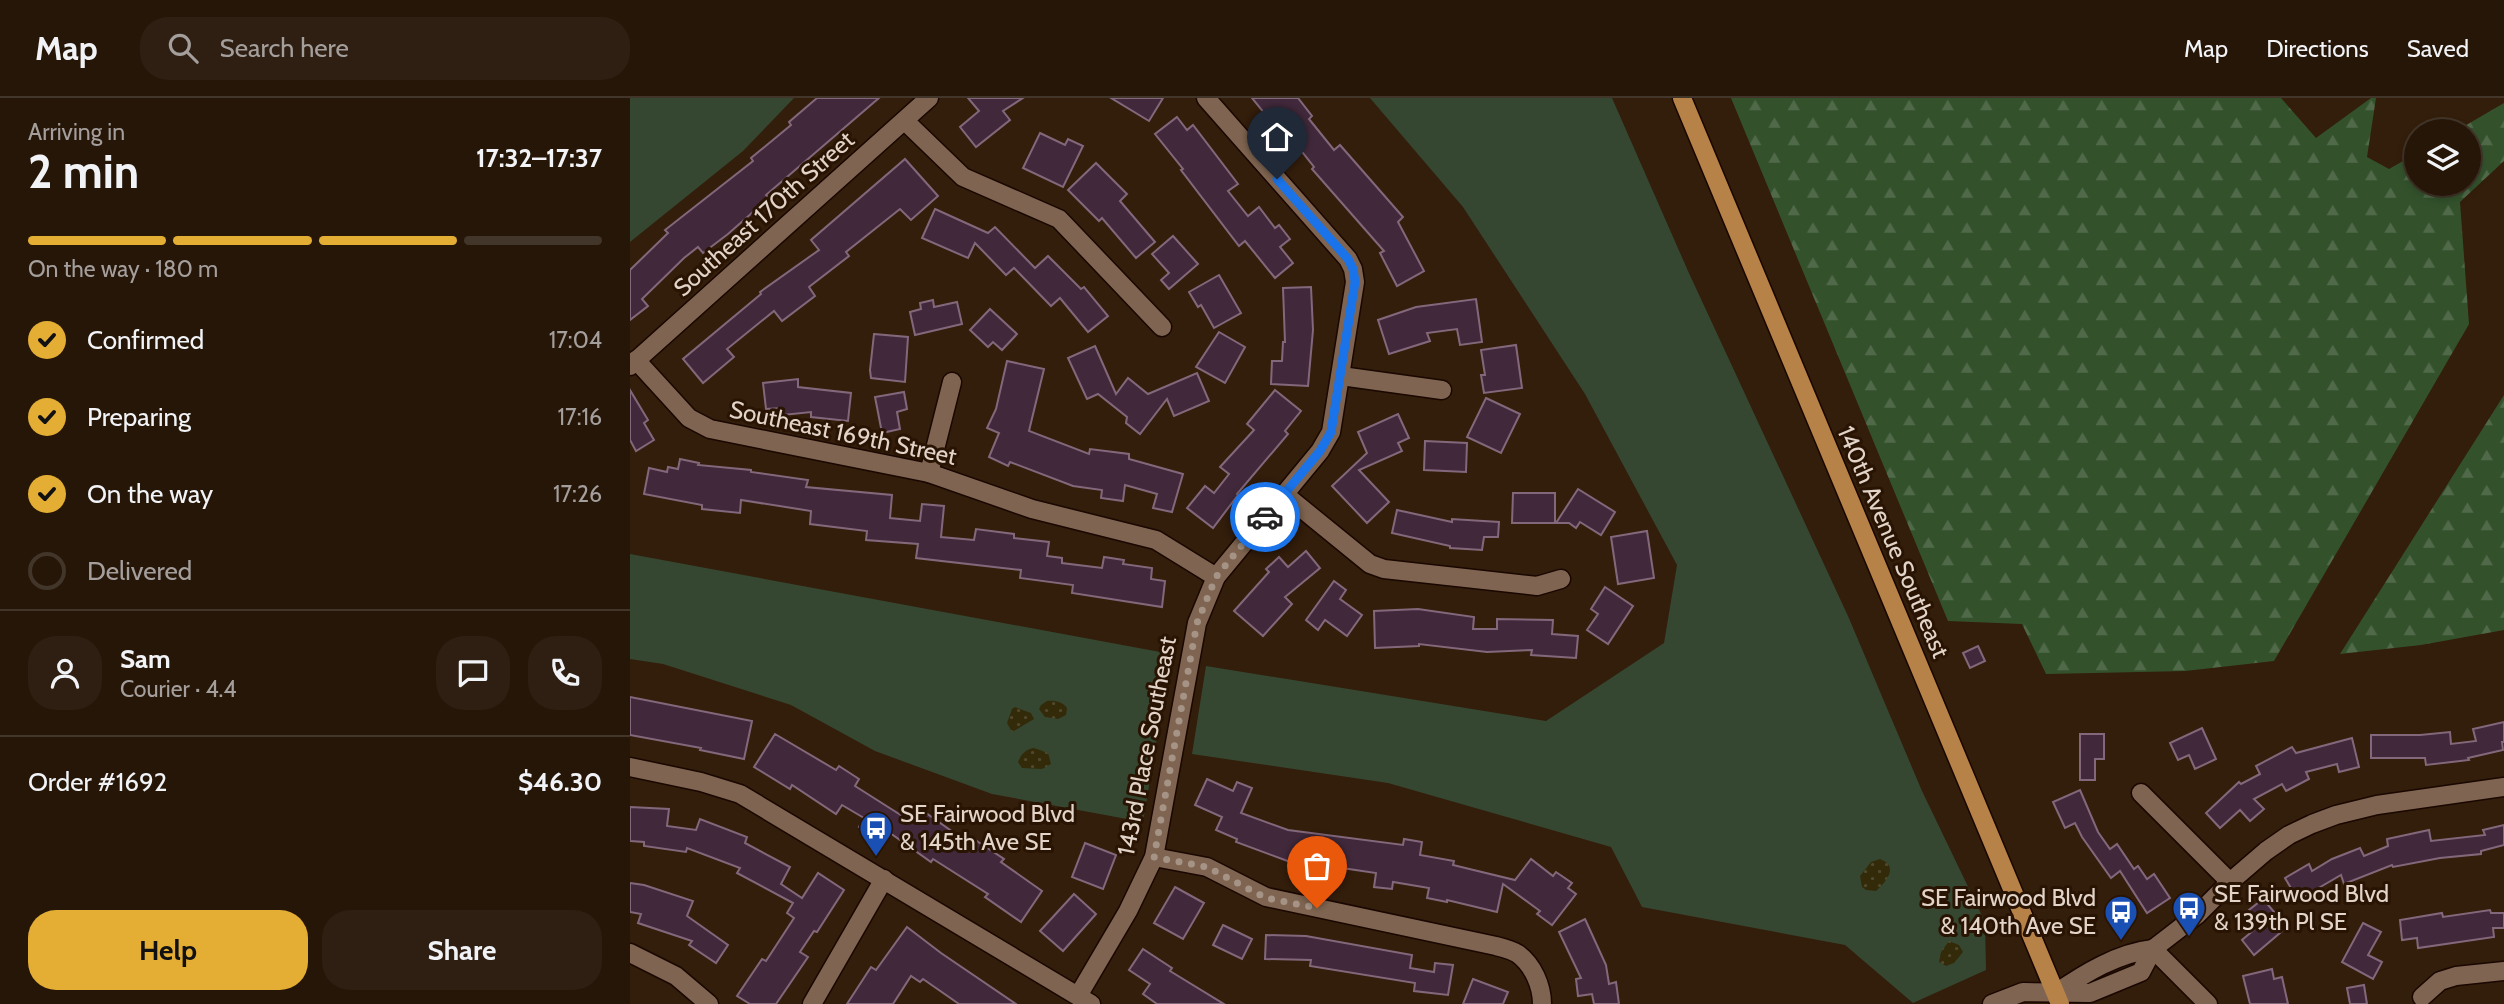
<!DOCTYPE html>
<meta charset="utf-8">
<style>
:root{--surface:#261608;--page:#2e1f12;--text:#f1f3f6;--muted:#a49f9c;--line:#423529;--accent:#e4ae35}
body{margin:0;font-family:Cabin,sans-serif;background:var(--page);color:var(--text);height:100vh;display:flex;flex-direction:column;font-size:26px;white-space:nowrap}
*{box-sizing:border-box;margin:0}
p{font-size:23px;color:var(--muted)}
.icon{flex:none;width:38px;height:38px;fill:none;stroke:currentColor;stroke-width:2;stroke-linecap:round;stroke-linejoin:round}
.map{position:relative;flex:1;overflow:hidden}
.side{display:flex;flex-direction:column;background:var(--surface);width:630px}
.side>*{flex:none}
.tools{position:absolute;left:1774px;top:21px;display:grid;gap:14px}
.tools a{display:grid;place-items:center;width:77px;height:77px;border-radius:50%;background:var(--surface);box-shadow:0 4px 10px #0003,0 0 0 2px var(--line);font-size:35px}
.pin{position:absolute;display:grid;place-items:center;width:60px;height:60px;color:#fff;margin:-72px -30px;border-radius:50% 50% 50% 0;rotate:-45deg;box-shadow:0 0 7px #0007}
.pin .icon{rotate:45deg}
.courier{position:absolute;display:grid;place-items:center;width:70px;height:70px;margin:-35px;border:5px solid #1a73e8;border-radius:50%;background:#fff;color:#222;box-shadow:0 2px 9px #0007}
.headline em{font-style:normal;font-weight:700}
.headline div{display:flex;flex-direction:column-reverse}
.headline{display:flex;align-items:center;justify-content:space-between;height:119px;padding:0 28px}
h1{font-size:46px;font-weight:700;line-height:52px}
.bar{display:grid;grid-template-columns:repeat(4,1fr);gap:10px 7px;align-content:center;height:84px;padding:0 28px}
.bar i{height:9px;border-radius:5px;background:var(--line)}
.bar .on{background:var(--accent)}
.bar p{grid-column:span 4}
.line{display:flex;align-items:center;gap:18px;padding:0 28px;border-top:2px solid var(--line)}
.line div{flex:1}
.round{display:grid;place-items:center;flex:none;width:74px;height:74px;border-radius:28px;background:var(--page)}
ol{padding:0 28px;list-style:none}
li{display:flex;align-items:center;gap:21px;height:77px}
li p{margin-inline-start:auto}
li .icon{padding:7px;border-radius:50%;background:var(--accent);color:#111;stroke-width:4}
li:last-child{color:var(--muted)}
li i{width:38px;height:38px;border:4px solid var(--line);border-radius:50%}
.cta{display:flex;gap:14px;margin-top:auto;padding:14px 28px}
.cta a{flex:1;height:80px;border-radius:28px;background:var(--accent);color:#111;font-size:28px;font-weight:700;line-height:80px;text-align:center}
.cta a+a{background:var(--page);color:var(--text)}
header{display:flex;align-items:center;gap:42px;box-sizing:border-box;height:98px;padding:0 35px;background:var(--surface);border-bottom:2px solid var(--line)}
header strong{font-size:33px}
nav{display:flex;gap:38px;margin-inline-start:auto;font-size:24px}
.search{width:490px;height:63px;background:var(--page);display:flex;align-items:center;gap:18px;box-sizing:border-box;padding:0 24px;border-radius:28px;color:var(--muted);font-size:26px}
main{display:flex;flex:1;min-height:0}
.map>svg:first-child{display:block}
.grass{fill:#354731}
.forest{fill:url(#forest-firs)}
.sand{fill:url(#sand-dots)}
.building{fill:#41293b;stroke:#83687b;stroke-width:2}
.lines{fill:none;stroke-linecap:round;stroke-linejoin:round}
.minor-casing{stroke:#1a0700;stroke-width:21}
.major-casing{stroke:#1a0700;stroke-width:21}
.minor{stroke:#7f6551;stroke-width:18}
.major{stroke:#b78248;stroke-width:18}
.done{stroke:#a59486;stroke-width:7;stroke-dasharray:0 12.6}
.route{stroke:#1a73e8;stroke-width:9}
.labels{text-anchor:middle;stroke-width:6;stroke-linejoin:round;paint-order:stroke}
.street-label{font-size:24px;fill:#e3d4c9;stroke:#291403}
.poi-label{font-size:24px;fill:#e3d4c9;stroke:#291403;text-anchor:start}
</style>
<header>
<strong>Map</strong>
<div class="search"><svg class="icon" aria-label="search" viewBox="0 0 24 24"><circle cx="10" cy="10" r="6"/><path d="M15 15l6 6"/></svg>Search here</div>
<nav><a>Map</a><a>Directions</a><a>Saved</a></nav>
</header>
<main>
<section class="side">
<div class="headline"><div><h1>2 min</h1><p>Arriving in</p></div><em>17:32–17:37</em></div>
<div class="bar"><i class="on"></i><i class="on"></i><i class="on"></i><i></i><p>On the way · 180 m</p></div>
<ol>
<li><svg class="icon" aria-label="check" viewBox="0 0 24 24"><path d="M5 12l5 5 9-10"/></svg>Confirmed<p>17:04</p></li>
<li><svg class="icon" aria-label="check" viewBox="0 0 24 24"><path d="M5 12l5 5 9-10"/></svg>Preparing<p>17:16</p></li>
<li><svg class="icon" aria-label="check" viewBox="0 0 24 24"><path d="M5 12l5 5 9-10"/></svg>On the way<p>17:26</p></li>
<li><i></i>Delivered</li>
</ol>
<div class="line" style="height:126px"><a class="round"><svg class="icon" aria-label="person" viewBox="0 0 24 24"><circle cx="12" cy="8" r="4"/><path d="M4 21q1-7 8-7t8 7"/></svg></a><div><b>Sam</b><p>Courier · 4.4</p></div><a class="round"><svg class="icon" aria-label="chat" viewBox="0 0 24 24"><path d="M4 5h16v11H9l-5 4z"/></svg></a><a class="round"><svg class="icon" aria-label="phone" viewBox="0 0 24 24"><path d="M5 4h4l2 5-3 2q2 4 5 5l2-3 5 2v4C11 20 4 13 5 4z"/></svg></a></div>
<div class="line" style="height:91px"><div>Order #1692</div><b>$46.30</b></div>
<div class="cta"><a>Help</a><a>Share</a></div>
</section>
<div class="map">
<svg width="1874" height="906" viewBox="0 0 1874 906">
<defs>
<pattern id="forest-firs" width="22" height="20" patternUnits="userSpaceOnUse" patternTransform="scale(1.75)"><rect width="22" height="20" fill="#33522c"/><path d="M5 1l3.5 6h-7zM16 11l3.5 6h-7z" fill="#506a49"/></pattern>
<pattern id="sand-dots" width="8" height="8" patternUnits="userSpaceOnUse" patternTransform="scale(1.75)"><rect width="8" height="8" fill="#322a09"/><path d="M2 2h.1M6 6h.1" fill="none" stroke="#50482c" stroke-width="1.8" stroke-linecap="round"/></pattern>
</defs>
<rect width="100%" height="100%" fill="#331d0b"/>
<g class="grass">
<path d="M0,0H164L113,53L0,144Z"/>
<path d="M740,0H982L1058,173L1218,518L1292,693L1355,824L1356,872L1283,905L1215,847L1012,809L981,749L758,685L562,656L576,568L916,623L1034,545L1047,467L955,296L833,109Z"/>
<path d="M0,456L541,556L513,724L362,696L245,653L161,607L33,566L0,561Z"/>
</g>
<g class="forest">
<path d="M1101,0H1651L1686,40L1741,0H1746L1737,59L1759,71L1787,55V86H1839V33H1826L1874,5V63L1830,104L1839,226L1644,563L1555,573L1416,576L1392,526L1318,523Z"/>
<path d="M1874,297V532L1791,547L1710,556Z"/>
</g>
<g class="sand">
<path d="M417,603C425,602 433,604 437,610L436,617L428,621L415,619L409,611L411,607Z"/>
<path d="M385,609L401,615L404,621L382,634L377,625L382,611Z"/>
<path d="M404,650L418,655L421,666L412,671L392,670L388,664C391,656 396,651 404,650Z"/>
<path d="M1250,761C1269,768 1257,783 1246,793L1236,792L1232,789L1230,778L1241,764Z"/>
<path d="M1319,843L1329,847L1333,854L1324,865L1316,868L1309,864L1311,854Z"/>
</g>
<g class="building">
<path d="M187,0H249L136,97L139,100L98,136L73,155L68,149L54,160L12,201L18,208L0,222V172L38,135L35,132L123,63L121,60L161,27L159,24Z"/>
<path d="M338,0H393L373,13L380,22L346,49L330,29L349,13Z"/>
<path d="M481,0H533L519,23Z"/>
<path d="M622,0H668L682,18L679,21L704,52L710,47L773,119L768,124L794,173L767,188L750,155L754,153L682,71L684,69L665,45L661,48Z"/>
<path d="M547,19L557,32L563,27L608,86L598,93L618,118L629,109L645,130L649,127L660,141L650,149L663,165L645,180L615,143L609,148L551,72L553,71L525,36Z"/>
<path d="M410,35L435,47L438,41L453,48L433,89L393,70Z"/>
<path d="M275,61L308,98L281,122L270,111L216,154L219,158L179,189L185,198L152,223L144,213L97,251L104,259L73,285L53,261L131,196L130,194L189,152L181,142Z"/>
<path d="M466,65L497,96L490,103L525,144L506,160L472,120L469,123L438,92Z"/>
<path d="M305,111L358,135L365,129L405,170L418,158L451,191L454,189L478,218L458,234L430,200L421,208L384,170L376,177L345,145L338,160L292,140Z"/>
<path d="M543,138L568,166L539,191L531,182L539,175L522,156Z"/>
<path d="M589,177L611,215L584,230L571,207L568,209L559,194Z"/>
<path d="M681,189L683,232L678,288L641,286L642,263H652L653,244H655L653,190Z"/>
<path d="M846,201L852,244L830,247L827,231L797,235L800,243L759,256L748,222L786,209Z"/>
<path d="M303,202L304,209L327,204L332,226L285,237L280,214L291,211L290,205Z"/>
<path d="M360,211L387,236L372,252L363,244L358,249L340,232Z"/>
<path d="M589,234L615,249L595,285L566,269Z"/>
<path d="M244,236L278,239L275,284L241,280L240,272Z"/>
<path d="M886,247L892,290L854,295L851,277H855L851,252Z"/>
<path d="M465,248L486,296L498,280L518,296L567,275L579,303L544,318L537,301L510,336L496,325L497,319L468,296L457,301L438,260Z"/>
<path d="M377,263L414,271L399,333L459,356L460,351L499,356V361L553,376L542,414L523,410L527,396L495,387L493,403L471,400L472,392L443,388L380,364L378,368L359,359L369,335L357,330L366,311Z"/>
<path d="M168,281V289L221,295L218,323L181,319V314L153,317L152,310L136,311L133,285Z"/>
<path d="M0,292L18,322L14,325L24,342L6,353L0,342Z"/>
<path d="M645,292L671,313L655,333L658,336L607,396L608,397L583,430L557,410L575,388L584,395L599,376L590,369L624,332L617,326Z"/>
<path d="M274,294L277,311L267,314L270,331L252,335L245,299Z"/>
<path d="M856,300L890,316L871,355L837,339Z"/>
<path d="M768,316L779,340L768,345L772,353L729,372L759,404L737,425L702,388L737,355L728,334Z"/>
<path d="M795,343L837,345L836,374L794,372Z"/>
<path d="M50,361L69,365L68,367L121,372V374L178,382L176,389L262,397L260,420L290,423L292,406L314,408L311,439L344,442L346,431L384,436V440L419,444L417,458L432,460V465L472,470L474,459L494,462L493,466L522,470L521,481L535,483L532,509L442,495L443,487L390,480L391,472L286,460L288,446L236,442L237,433L180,426L181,413L111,402L110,415L72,411V407L14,396L19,370L37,374L38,369L48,371Z"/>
<path d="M948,391L985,414L971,437L950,424L946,430L939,425H926Z"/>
<path d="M883,395H925V425H882Z"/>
<path d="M767,412L822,424V421L869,424L868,439H854L852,452L820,450V448L762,435Z"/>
<path d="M1017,433L1024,480L988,486L981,439Z"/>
<path d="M676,453L690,470L655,499L662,506L633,538L604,513L639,474L636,471L649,459L658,469Z"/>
<path d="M704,483L716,492L710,501L732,517L717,538L695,522L688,532L676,522Z"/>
<path d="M975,489L1003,508L978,546L957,532L968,516L961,511Z"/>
<path d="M788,511L844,519L843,531H867V521L923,522L922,536L948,538L946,560L901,557L902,552L857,554L789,546V548L745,550L744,513Z"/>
<path d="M1348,548L1355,563L1340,570L1333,555Z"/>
<path d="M0,599L122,623L114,661L70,652L71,650L0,637Z"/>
<path d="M1874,624V644H1872L1873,652L1838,660L1839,662L1796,667L1795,660H1741V637H1790L1820,634L1821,646L1846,643L1843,631Z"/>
<path d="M1572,630L1586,661L1565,671L1559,657L1548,662L1540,645Z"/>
<path d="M145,636L206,672L209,668L229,681L225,688L277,721L286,708L333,741L336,736L374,761L371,764L412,793L391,824L355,799L358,796L303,761L301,764L260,735L254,745L229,729L234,720L212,707L206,716L162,687L160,691L124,669Z"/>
<path d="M1450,636H1474V661H1465V682H1450Z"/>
<path d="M1722,640L1729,669L1709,674L1707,666L1676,674L1679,681L1656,693L1652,686L1624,701L1634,711L1620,723L1610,712L1590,730L1576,715L1609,684L1611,686L1630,676L1626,668L1662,649L1666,655Z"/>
<path d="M577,681L603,693L607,684L622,690L611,715L658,732L773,747L774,741L792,744L790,757L824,763L823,767L885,782L901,761L923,778L926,774L942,785L938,790L946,796L922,827L907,816L910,813L873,786L867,814L817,802V804L797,800L799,790L763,784L762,791L744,789L746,775L705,769L704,776L662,770L663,765L606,744L607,741L586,732L592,719L565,707Z"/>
<path d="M1450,692L1468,734L1480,751L1487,746L1504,771L1508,768L1517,781L1524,776L1540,800L1517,815L1490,773L1481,780L1452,739L1445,725L1435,730L1423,704Z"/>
<path d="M0,709L39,711L37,728L66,732L70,721L117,739L115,745L160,769L151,786L172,800L188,775L214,792L187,834L184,833L170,854L178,859L146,906H120L107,898L132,861L136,863L164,820L157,815L163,805L107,775L110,770L57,750L56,754L14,748V744L0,743Z"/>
<path d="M1874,727V747L1851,753V756L1810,760L1763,769L1762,767L1714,786L1711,777L1668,802L1655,780L1679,766L1682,773L1702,761L1730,750L1734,758L1758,748L1757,741L1799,732L1801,743L1855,737L1853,732Z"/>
<path d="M455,745L486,757L473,791L442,779Z"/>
<path d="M0,785L14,787L63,803L57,818L98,847L86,865L59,847L62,843L8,825L11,816L0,814Z"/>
<path d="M545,789L574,805L553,841L524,825Z"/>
<path d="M444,796L466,816L433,853L410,833Z"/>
<path d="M1633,801L1657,829L1624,857L1612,842L1631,826L1619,812Z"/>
<path d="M1860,812L1861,815H1874V830H1863L1864,839L1788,850L1787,840L1772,842L1770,822L1812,815L1813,819Z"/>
<path d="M955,821L976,867L979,886L986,884L989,906H964L962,896L948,898L946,881L951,880L929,834Z"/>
<path d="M1733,825L1751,834L1738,857L1752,864L1743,881L1712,864Z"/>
<path d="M593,827L622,841L612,861L583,847Z"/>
<path d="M277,829L311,855L386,906H329L293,881L290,884L281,878L263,906H217L241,869L246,872Z"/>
<path d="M636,837L676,838L782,857L780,870L804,874L805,865L823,867L818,897L784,893L785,885L680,868L681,862L635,861Z"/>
<path d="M513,851L542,870L540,873L594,906H527L513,896L520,886L499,872Z"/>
<path d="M1642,871L1644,881L1652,879L1658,906H1620L1613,878Z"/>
<path d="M843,881L878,894L873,906H833Z"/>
<path d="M1734,887L1737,906H1720L1717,890Z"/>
</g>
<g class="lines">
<defs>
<g id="minor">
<path d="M275,23L333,79L429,121L532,229"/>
<path d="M6,262L59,320L80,331L299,375L402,411L526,442L586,479"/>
<path d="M0,268L299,0"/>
<path d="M711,278L812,292"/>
<path d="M299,375L322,284"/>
<path d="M654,396L740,466L754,471L907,488L931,481"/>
<path d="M0,669L71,684L110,696L461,906"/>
<path d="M1511,695L1600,784"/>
<path d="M524,759L577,769L636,799L866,848C873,850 882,852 888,856C903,867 912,888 912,906"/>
<path d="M1523,851L1578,906"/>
<path d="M0,855L46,878L79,906"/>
<path d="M1426,895C1455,875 1488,855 1523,851"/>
<path d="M448,898L498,813L524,759L567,525L586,479L690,353L701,334L725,184L723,171L718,161L576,0"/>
<path d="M1792,899L1810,883L1826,878L1874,873"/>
<path d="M182,906L254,781"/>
<path d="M1362,906L1393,894L1460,895L1511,874L1523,851L1567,817L1600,784L1636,753L1659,737L1682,726L1706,717L1747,707L1874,689"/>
</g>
<path id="major" d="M1052,0L1430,906"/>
</defs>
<use href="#minor" class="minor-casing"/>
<use href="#major" class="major-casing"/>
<use href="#minor" class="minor"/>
<use href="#major" class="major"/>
</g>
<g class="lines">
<path class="done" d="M635,419L586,479L567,525L524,759L577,769L636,800L687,810"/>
<path class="route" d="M635,419L690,353L701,334L725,184L723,171L718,161L647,81"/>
</g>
<defs>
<symbol id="bus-pin" viewBox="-11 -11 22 30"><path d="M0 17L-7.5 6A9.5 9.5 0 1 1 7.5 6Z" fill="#1a4fb4" stroke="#291403"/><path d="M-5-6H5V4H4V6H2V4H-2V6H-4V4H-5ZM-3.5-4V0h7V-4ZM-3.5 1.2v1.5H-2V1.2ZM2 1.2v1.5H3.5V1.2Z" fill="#fff"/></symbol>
</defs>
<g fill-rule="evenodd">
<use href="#bus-pin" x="227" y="711" width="38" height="52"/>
<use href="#bus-pin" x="1540" y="791" width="38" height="52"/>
<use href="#bus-pin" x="1472" y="795" width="38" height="52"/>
</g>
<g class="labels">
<g class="street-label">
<text transform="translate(134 116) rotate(-42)" y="8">Southeast 170th Street</text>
<text transform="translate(213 335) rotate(12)" y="8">Southeast 169th Street</text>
<text transform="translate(1263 444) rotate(67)" y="8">140th Avenue Southeast</text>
<text transform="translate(517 648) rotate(-79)" y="8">143rd Place Southeast</text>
</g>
<g class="poi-label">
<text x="270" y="724">SE Fairwood Blvd<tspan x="270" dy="28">&amp; 145th Ave SE</tspan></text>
<text x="1584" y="804">SE Fairwood Blvd<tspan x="1584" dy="28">&amp; 139th Pl SE</tspan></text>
<text x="1466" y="808" text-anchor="end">SE Fairwood Blvd<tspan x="1466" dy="28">&amp; 140th Ave SE</tspan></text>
</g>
</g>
</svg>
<div class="tools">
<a><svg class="icon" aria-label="layers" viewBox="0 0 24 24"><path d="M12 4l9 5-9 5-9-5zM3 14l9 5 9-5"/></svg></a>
</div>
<div class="pin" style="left:687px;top:810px;background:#ea580c"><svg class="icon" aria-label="bag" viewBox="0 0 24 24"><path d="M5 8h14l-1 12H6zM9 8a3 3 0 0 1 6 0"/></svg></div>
<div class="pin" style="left:647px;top:81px;background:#1f2937"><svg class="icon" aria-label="home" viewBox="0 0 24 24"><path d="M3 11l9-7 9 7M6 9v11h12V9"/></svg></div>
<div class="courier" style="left:635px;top:419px"><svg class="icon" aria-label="car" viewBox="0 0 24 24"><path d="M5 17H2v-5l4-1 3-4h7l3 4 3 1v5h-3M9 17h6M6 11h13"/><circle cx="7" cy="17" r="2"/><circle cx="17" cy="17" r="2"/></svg></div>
</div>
</main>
